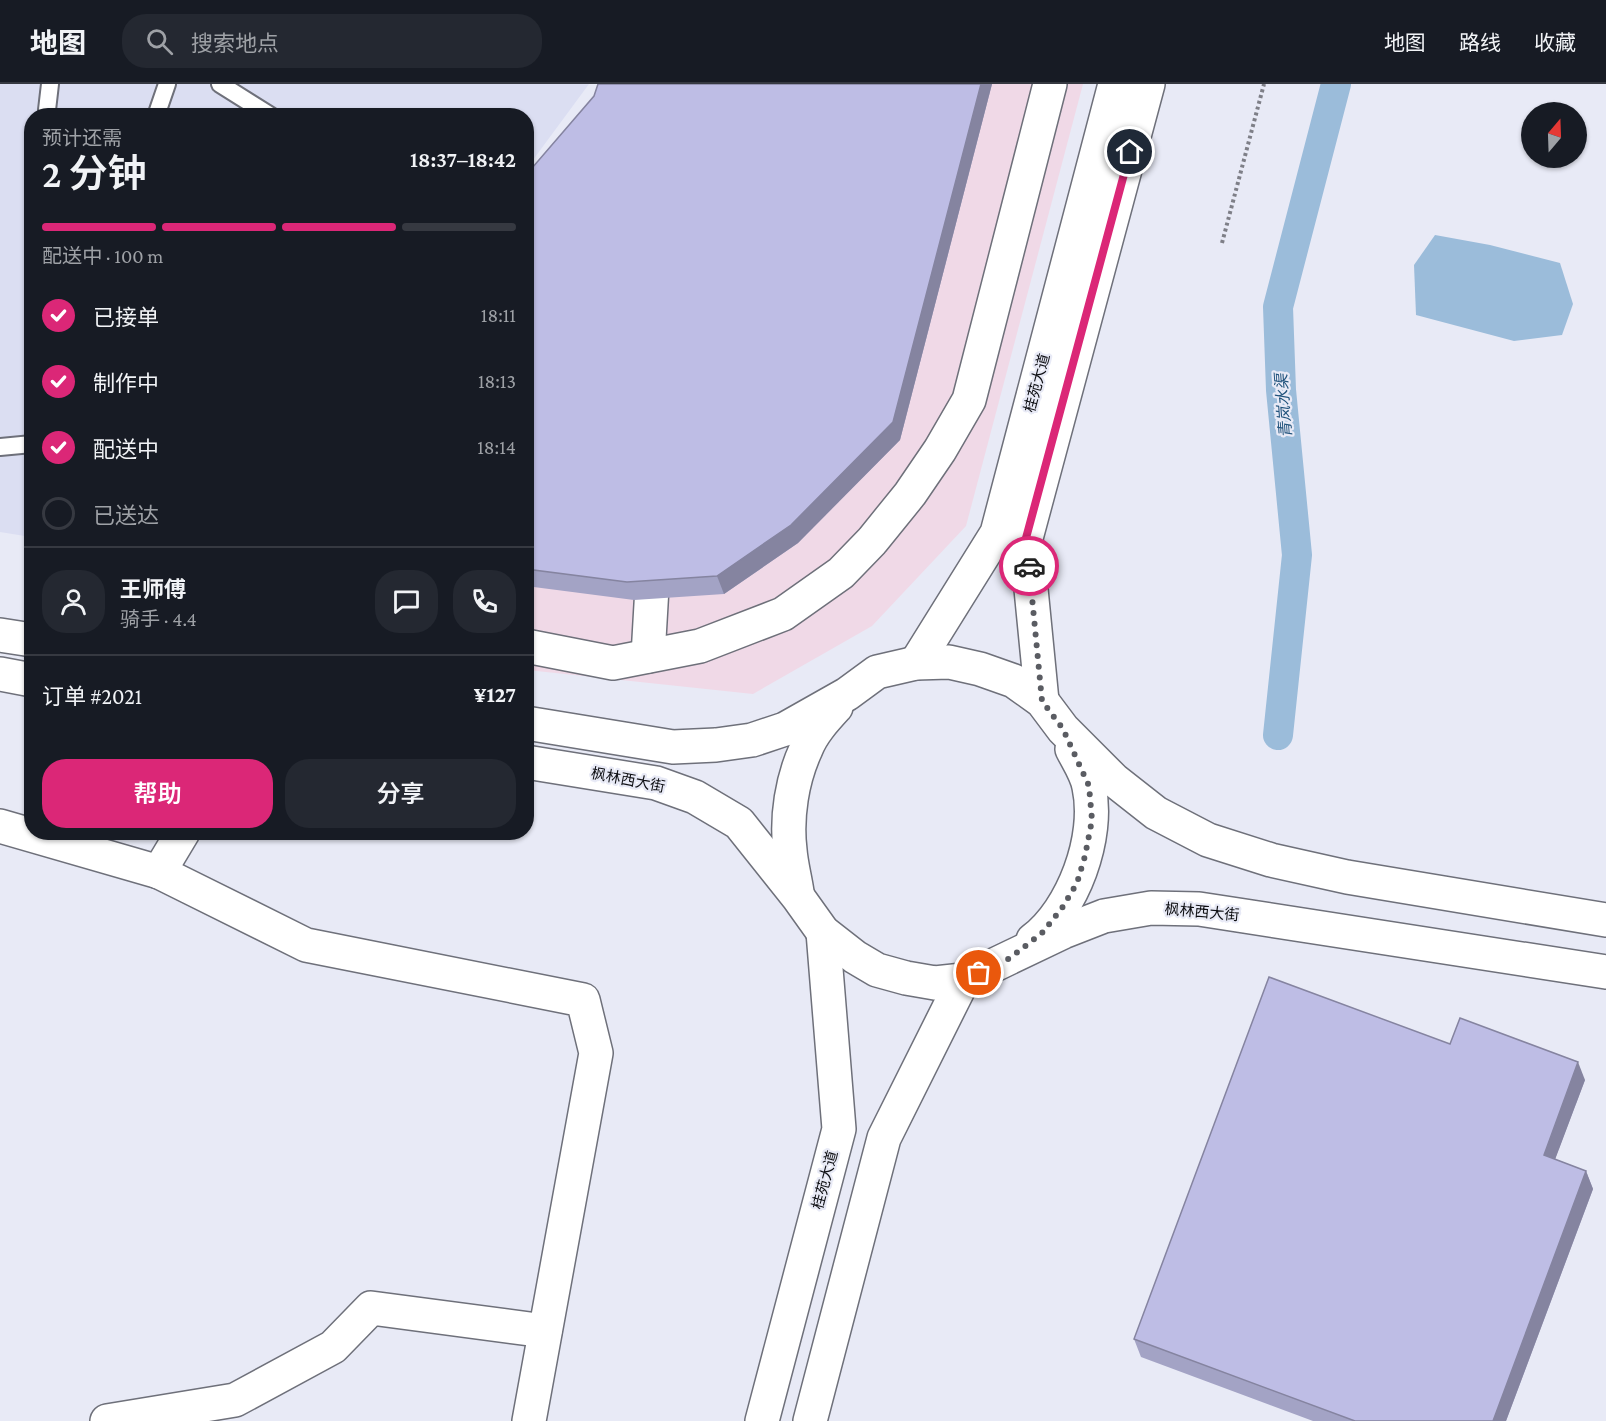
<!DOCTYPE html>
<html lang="zh">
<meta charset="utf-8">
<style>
:root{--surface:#171b24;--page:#242831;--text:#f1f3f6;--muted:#9ea1a6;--line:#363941;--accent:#db2777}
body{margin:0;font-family:"Crimson Pro","Noto Sans SC",serif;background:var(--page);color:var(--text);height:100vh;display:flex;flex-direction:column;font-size:22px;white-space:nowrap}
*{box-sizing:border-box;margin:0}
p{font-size:20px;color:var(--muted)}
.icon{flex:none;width:33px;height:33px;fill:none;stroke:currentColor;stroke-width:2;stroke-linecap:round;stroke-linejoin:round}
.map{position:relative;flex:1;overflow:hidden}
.panel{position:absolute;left:24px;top:24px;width:510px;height:732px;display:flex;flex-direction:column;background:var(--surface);border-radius:24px;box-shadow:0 2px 4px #0004}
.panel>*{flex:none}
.needle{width:39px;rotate:19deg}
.buttons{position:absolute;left:1521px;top:18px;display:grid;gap:12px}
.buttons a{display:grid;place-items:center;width:66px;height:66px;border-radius:50%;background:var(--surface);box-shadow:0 2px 4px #0004;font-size:30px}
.pin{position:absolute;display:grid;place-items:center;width:51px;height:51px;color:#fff;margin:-26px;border:3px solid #fff;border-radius:50%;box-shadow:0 2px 6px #0007}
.courier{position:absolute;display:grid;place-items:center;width:60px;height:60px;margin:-30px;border:4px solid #db2777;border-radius:50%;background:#fff;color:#222;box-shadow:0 2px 8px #0007}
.head em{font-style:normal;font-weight:600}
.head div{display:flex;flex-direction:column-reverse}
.head{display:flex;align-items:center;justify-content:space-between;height:102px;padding:0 18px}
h1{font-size:39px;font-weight:600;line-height:45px}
.bar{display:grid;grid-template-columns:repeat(4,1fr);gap:9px 6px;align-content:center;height:72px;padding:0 18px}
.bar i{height:8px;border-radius:4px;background:var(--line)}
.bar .on{background:var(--accent)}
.bar p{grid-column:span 4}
.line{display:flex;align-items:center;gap:15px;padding:0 18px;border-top:2px solid var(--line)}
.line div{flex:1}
.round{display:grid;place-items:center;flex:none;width:63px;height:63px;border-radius:24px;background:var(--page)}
ol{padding:0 18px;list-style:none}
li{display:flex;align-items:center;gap:18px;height:66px}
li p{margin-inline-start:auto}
li .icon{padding:6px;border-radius:50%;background:var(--accent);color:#fff;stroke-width:4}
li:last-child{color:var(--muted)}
li i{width:33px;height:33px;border:3px solid var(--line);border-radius:50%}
.action{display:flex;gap:12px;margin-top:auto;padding:12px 18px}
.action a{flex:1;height:69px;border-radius:24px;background:var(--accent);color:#fff;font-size:24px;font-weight:600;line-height:69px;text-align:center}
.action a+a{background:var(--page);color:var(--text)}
header{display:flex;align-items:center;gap:36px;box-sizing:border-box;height:84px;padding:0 30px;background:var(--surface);border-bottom:2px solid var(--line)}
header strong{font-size:28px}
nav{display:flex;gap:33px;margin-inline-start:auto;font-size:21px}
.search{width:420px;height:54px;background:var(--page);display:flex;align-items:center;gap:15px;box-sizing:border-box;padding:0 21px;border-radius:24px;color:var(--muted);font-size:22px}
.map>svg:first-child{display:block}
.commercial{fill:#f0d9e7}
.built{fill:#dbdef2}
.water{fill:#9bbcda}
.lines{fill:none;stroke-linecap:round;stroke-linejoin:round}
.canal{stroke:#9bbcda;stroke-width:30}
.lane-casing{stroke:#6e707a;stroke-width:20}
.street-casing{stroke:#6e707a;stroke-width:36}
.secondary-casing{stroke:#6e707a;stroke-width:36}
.path{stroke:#7e7f87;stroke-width:4;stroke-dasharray:3 3;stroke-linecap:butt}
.lane{stroke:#fff;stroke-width:16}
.street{stroke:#fff;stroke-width:33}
.secondary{stroke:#fff;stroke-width:33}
.wall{fill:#a3a3c5}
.shaded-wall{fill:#8584a0}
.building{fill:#bebde5;stroke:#8584a0;stroke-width:1.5}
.done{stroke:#5a5c62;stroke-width:6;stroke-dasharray:0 10.8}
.route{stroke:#db2777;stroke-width:8}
.labels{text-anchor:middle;stroke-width:4.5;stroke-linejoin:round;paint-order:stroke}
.street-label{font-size:15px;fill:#0e0f13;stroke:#e8eaf6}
.water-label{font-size:16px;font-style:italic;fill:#21537c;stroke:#e8eaf6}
</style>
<header>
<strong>地图</strong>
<div class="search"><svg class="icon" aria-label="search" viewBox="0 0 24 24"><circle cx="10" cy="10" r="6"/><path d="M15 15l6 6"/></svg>搜索地点</div>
<nav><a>地图</a><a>路线</a><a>收藏</a></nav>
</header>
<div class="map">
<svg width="1606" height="1337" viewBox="0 0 1606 1337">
<rect width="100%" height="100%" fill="#e8eaf6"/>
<path class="commercial" d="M603,0H1083L966,442L872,542L753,610L527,586V105Z"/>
<path class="built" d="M0,0H589L527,84L526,32H32L31,453L0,448Z"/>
<path class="water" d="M1435,151L1490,161L1560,179L1573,220L1562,251L1514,257L1416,231L1414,181Z"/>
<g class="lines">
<path class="canal" d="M1278,651L1297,471L1281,306L1278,223L1336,0"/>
<defs>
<g id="lane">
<path d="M220,0L271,32"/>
<path d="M50,32L47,26L50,0"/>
<path d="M156,32L167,0"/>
<path d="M0,363L32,360"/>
</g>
<g id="street">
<path d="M526,562L613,579L700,562L783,530L841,489L872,457L910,410L940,366L969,316L1050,0"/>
<path d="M648,572L654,469"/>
<path d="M0,742L159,788L306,861L583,916L596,969L529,1337"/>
<path d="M159,788L183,748"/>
<path d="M107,1337L235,1316L333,1263L371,1224L545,1247"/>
</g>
<g id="secondary">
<path d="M0,551L32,556"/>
<path d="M916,579L997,449L1115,0"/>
<path d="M0,590L32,596"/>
<path d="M1042,617L1026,454L1148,0"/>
<path d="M526,639L673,663L716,661L752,656L785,645L847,610L877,588L916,579L949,578L980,585L1014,597L1042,617L1063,645L1114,696L1156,729L1208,756L1271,776L1347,793L1606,836"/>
<path d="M526,678L656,699L695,713L739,739L798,813L823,848L855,873L877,886L906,894L935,899L963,896L1063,848L1104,832L1151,824L1199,825L1606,888"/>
<path d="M797,808C795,794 791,780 790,766C786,733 792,695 806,665C812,649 825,635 836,623"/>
<path d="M1033,856C1073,826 1100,753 1089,703C1087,690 1078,677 1072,665"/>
<path d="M762,1337L839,1045L823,848"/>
<path d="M810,1337L884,1054L963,896"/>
</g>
</defs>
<use href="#lane" class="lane-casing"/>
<use href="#street" class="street-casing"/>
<use href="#secondary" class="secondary-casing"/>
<path class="path" d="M1222,159L1264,0"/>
<use href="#lane" class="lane"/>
<use href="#street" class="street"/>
<use href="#secondary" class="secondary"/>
</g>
<g class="wall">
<path d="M598,0H992L900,356L798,459L724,510L634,516L526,502V91L594,12Z"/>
<path d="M1450,960L1585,996L1555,1075L1586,1087L1593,1105L1506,1337H1313L1141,1273L1134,1255Z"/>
</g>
<g class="shaded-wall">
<path d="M981,0H992L900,356L798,459L724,510L717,492Z"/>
<path d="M1578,978L1585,996L1550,1089L1544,1071Z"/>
<path d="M1586,1087L1593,1105L1506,1337H1493Z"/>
</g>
<g class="building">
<path d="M598,0H981L893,338L791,441L717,492L627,498L526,485V91L594,12Z"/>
<path d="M1269,893L1450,960L1460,934L1578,978L1544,1071L1586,1087L1493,1337H1355L1134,1255Z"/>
</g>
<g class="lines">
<path class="done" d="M979,889L1010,874L1042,849L1062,824L1077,799L1085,772L1092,736L1089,702L1063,645L1042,617L1029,482"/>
<path class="route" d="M1029,482L1026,454L1130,68"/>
</g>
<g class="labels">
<g class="street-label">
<text transform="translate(1037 299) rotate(-75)" y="5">桂苑大道</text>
<text transform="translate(628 696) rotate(11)" y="5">枫林西大街</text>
<text transform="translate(1202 828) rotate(5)" y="5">枫林西大街</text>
<text transform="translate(825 1096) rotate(-75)" y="5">桂苑大道</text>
</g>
<g class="water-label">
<text transform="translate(1283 322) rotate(-94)" y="6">青岚水渠</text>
</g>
</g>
</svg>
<div class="buttons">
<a><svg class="needle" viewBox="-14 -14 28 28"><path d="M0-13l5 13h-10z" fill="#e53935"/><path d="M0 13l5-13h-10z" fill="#9ea1a6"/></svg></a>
</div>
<div class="pin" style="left:979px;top:889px;background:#ea580c"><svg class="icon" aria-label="bag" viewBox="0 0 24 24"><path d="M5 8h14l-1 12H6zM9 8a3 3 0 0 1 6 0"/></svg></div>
<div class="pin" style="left:1130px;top:68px;background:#1f2937"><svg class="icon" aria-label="home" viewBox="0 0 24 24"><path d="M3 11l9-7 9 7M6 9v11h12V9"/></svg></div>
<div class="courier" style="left:1029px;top:482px"><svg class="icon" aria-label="car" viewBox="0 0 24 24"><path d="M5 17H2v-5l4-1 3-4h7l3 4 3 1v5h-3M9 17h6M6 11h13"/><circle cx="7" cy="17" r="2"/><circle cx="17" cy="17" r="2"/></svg></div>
<section class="panel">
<div class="head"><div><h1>2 分钟</h1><p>预计还需</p></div><em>18:37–18:42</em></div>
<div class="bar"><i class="on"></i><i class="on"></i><i class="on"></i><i></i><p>配送中 · 100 m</p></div>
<ol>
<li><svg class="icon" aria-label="check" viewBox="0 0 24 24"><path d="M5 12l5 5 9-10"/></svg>已接单<p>18:11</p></li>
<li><svg class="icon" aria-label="check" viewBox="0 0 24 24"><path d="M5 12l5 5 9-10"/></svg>制作中<p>18:13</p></li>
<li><svg class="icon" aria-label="check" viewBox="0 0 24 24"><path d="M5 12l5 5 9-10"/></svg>配送中<p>18:14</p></li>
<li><i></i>已送达</li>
</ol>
<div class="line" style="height:108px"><a class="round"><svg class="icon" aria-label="person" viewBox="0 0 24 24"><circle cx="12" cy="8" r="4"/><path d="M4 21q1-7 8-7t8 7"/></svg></a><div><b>王师傅</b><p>骑手 · 4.4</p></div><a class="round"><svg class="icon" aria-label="chat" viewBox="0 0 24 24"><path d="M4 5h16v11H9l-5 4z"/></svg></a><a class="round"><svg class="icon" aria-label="phone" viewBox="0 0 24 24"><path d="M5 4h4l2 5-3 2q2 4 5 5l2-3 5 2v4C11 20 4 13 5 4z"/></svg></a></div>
<div class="line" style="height:78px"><div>订单 #2021</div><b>¥127</b></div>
<div class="action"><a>帮助</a><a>分享</a></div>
</section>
</div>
